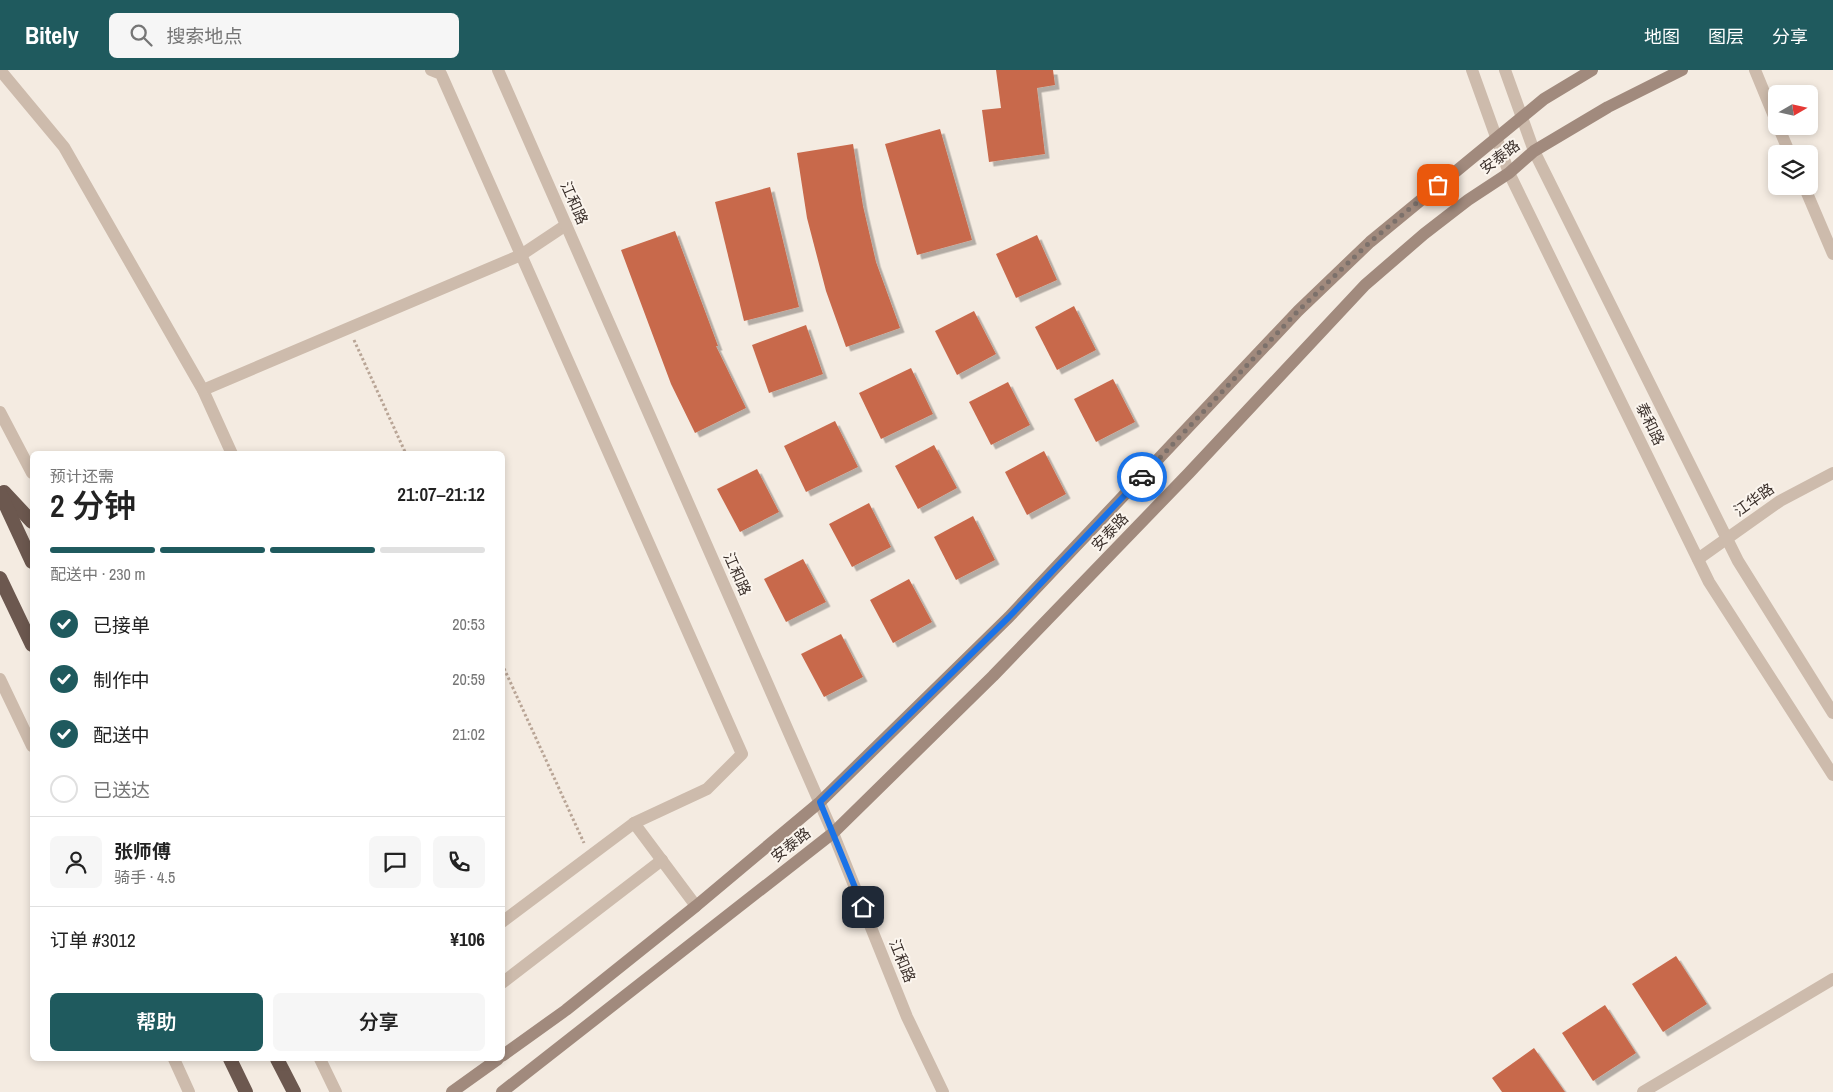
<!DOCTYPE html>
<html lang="zh">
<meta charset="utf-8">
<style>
:root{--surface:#fff;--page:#f6f6f6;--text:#222;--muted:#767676;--line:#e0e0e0;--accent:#1f5a5e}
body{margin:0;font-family:"Archivo Narrow","Noto Sans SC",sans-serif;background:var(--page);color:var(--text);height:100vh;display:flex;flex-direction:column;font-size:19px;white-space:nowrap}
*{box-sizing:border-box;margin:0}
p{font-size:16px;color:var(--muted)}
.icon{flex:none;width:28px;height:28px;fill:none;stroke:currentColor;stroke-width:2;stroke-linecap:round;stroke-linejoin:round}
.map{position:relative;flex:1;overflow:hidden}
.details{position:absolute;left:30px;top:381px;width:475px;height:610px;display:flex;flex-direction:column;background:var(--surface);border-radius:8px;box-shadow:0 2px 8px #0003}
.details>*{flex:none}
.needle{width:32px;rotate:81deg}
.buttons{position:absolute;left:1768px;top:15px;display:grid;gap:10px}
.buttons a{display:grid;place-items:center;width:50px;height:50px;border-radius:8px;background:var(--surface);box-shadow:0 2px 8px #0003;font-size:25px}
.pin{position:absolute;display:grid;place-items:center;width:42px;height:42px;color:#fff;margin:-21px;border-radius:10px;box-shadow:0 2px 8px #0006}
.courier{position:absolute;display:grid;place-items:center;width:50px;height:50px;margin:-25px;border:4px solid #1a73e8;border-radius:50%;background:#fff;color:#222;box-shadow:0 1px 6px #0007}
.head em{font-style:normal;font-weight:600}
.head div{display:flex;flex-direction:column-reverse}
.head{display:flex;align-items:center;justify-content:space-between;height:85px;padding:0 20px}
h1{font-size:32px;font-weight:600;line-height:38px}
.bar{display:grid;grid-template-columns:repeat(4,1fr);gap:8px 5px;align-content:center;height:60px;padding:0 20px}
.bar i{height:6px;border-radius:4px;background:var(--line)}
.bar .on{background:var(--accent)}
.bar p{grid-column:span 4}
.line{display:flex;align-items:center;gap:12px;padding:0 20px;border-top:1px solid var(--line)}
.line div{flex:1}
.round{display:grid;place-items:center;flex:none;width:52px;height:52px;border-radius:8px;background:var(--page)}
ol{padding:0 20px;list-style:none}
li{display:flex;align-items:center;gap:15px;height:55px}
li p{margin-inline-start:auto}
li .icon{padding:5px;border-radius:50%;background:var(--accent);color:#fff;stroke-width:4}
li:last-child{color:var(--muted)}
li i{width:28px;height:28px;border:2px solid var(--line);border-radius:50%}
.button{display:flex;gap:10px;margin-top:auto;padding:10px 20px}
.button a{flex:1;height:58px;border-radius:8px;background:var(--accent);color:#fff;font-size:20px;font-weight:600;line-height:58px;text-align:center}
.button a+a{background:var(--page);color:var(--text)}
header{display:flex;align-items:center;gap:30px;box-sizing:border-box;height:70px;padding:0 25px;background:var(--accent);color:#fff}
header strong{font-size:24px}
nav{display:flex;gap:28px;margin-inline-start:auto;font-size:18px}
.search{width:350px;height:45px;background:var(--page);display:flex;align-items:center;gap:12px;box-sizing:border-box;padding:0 18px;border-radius:8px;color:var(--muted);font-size:19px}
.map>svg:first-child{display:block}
.building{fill:#c8694b;filter:url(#shadow)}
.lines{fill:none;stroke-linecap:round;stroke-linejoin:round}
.path{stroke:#b9a596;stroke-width:3;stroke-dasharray:2.5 2.5;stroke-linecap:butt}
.minor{stroke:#cdbbac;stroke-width:12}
.tertiary{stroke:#cdbbac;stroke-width:12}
.secondary{stroke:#a18a7d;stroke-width:12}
.trunk{stroke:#6c584f;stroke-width:14}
.done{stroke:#7c716b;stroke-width:5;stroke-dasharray:0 9}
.route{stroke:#1a73e8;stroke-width:6}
.labels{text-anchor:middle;stroke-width:4;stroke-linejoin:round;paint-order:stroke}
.street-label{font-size:15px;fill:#3b302b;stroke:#fbf5ee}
</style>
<header>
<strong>Bitely</strong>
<div class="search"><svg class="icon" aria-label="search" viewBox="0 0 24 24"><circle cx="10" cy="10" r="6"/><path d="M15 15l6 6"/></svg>搜索地点</div>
<nav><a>地图</a><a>图层</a><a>分享</a></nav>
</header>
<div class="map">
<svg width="1833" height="1022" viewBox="0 0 1833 1022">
<defs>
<filter id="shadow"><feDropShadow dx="4.5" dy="4.5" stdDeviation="0" flood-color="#0004"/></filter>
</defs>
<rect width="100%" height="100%" fill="#f4ebe1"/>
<g class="building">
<path d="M996,0H1053L1055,15L1037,18L1045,84L989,92L982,40L1001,38Z"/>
<path d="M940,59L972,170L917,185L885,74Z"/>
<path d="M853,74L863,136L876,192L900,258L846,277L826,221L807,148L797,83Z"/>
<path d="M770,117L799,237L744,251L715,132Z"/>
<path d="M675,161L718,276H716L746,338L695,363L671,314L621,180Z"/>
<path d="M1037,165L1057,210L1016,228L996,184Z"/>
<path d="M1074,236L1096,280L1057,300L1035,257Z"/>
<path d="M974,241L996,284L957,305L935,261Z"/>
<path d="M806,255L823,304L769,323L752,275Z"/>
<path d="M911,298L933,344L881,369L859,323Z"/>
<path d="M1113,309L1135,352L1096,372L1074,329Z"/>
<path d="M1008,312L1030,355L991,375L969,332Z"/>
<path d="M835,351L858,397L806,422L784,376Z"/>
<path d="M934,375L957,418L918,439L895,396Z"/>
<path d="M1044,381L1066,424L1027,445L1005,402Z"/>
<path d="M757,399L779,442L740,462L717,419Z"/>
<path d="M869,433L891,477L852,497L829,454Z"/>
<path d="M973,446L995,490L956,510L934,467Z"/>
<path d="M803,489L826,532L786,552L764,509Z"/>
<path d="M909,509L932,552L893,573L870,530Z"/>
<path d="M841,564L863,607L824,627L801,584Z"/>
<path d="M1676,886L1707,934L1663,962L1632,914Z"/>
<path d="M1605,935L1636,983L1593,1011L1562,963Z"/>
<path d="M1534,978L1565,1022H1502L1492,1008Z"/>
</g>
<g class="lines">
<g class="path">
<path d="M354,270L406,384"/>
<path d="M502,594L584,773"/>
</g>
<g class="minor">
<path d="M0,0L64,77L203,320L232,384"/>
<path d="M431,0L441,4L742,684L707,719L634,753"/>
<path d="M1755,0L1776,51"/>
<path d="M1778,56L1790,84"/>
<path d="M1804,116L1833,184"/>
<path d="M203,320L521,185L566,155"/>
<path d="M502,852L634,753L696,836"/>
<path d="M502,913L662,790"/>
<path d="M1643,1022L1833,909"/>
</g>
<g class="tertiary">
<path d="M498,0L833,763L907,947L943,1022"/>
<path d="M1472,0L1509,103L1709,512L1833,705"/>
<path d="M1505,0L1534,81L1738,491L1833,643"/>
<path d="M0,342L32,403"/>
<path d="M1698,489L1780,431L1833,403"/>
<path d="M0,609L32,676"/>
<path d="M174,989L189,1022"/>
<path d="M320,989L336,1022"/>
</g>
<g class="secondary">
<path d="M502,986L566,940L696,836L820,732L1009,547L1298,241L1370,172L1544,29L1592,0"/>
<path d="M452,1022L498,989"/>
<path d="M502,1022L833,763L993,606L1189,403L1365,215L1424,164L1468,130L1509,103L1534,81L1608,37L1682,0"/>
</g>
<g class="trunk">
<path d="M4,422L32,452"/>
<path d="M0,423L32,492"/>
<path d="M0,508L32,575"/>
<path d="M230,989L246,1022"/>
<path d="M277,989L294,1022"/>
</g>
</g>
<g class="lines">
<path class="done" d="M1142,407L1298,241L1370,172L1438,115"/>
<path class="route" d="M863,837L820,732L1009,547L1142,407"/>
</g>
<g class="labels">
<g class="street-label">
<text transform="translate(1500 87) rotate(-37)" y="5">安泰路</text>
<text transform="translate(574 133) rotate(66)" y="5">江和路</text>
<text transform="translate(1650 354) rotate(64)" y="5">泰和路</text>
<text transform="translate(1754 430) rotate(-35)" y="5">江华路</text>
<text transform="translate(1110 462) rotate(-46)" y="5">安泰路</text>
<text transform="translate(737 504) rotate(66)" y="5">江和路</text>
<text transform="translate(791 775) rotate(-38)" y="5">安泰路</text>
<text transform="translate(902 891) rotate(68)" y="5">江和路</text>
</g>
</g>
</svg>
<div class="buttons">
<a><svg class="needle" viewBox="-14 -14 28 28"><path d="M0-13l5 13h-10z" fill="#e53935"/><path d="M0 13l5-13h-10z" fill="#767676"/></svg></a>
<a><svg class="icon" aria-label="layers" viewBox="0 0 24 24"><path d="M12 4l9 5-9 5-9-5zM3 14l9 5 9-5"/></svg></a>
</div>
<div class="pin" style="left:1438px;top:115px;background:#ea580c"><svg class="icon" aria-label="bag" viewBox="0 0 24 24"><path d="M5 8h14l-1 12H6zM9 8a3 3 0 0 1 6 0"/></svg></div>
<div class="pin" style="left:863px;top:837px;background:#1f2937"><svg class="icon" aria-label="home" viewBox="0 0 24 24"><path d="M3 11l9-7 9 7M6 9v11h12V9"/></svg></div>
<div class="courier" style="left:1142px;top:407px"><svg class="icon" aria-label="car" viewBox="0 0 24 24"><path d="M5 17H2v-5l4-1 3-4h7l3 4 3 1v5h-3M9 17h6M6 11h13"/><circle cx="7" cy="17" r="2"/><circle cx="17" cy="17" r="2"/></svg></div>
<section class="details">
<div class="head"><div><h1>2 分钟</h1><p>预计还需</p></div><em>21:07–21:12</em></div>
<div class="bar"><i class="on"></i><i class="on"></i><i class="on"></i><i></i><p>配送中 · 230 m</p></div>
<ol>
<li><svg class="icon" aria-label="check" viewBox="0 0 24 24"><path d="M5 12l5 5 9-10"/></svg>已接单<p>20:53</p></li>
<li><svg class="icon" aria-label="check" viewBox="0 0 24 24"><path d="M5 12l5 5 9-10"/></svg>制作中<p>20:59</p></li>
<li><svg class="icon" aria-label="check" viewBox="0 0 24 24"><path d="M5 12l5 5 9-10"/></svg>配送中<p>21:02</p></li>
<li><i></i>已送达</li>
</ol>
<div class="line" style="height:90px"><a class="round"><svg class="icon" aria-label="person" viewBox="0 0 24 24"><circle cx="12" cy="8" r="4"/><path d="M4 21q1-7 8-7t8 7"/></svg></a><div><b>张师傅</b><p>骑手 · 4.5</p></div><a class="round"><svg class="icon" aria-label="chat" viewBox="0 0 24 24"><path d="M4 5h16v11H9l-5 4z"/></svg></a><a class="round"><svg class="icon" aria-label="phone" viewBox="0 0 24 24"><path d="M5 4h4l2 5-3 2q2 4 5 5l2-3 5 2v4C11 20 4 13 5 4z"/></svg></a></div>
<div class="line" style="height:65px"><div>订单 #3012</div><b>¥106</b></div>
<div class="button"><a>帮助</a><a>分享</a></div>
</section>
</div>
